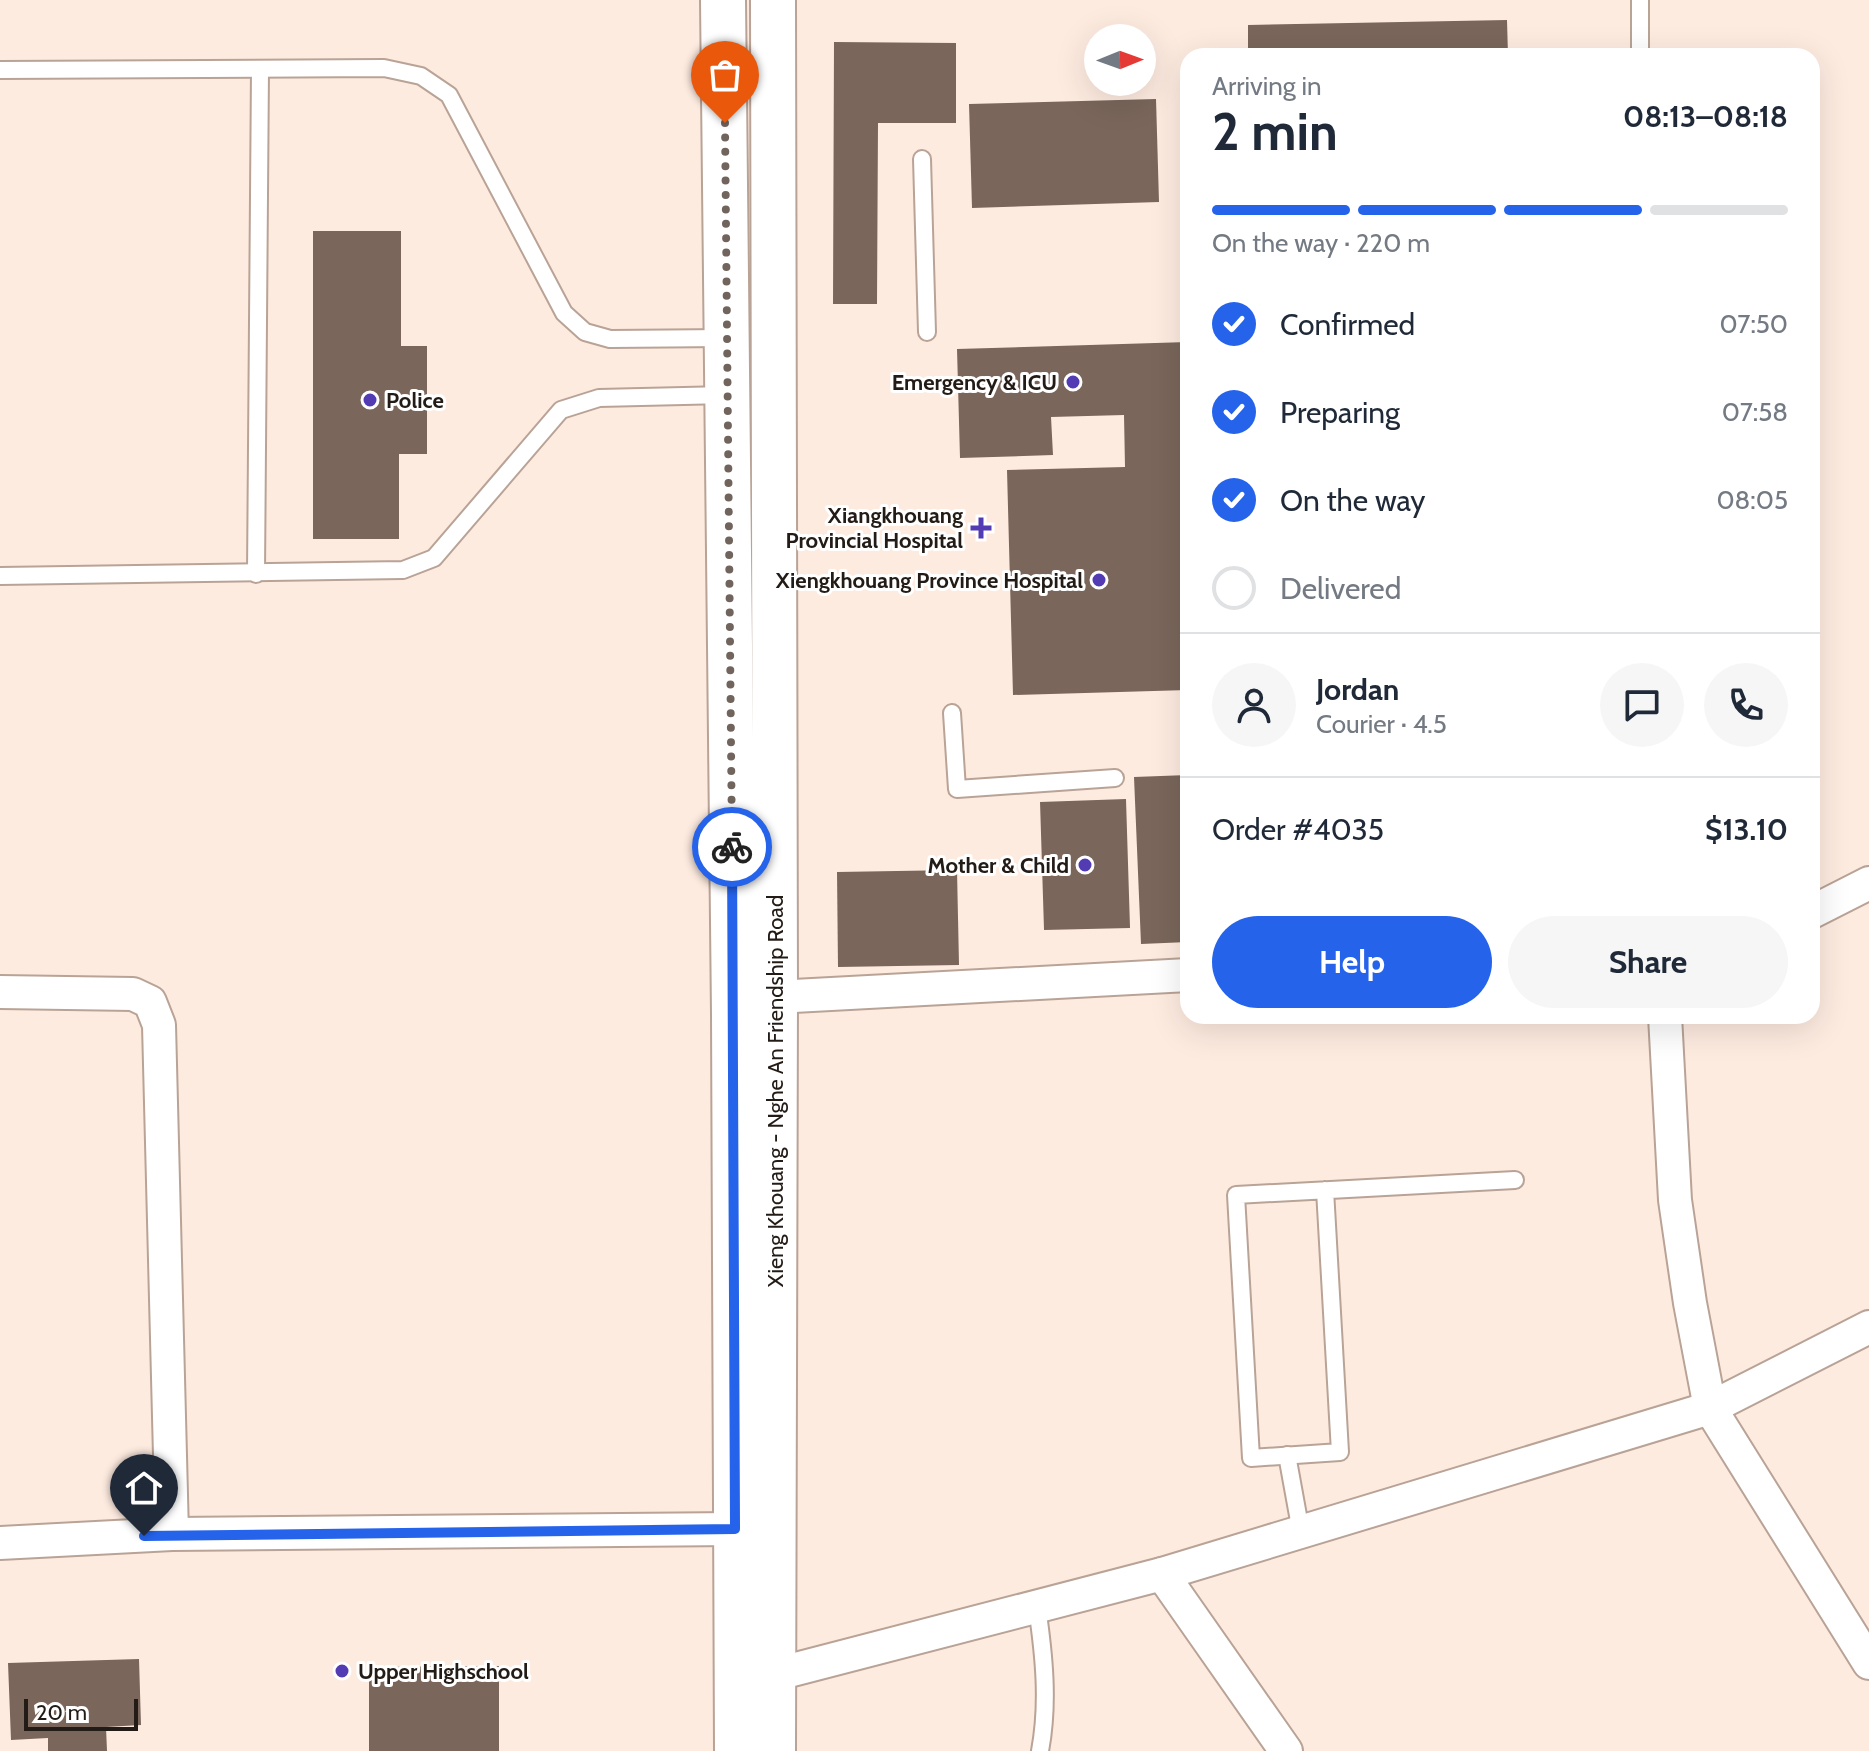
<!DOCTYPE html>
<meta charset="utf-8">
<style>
:root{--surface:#fff;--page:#f6f6f7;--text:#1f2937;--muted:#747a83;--line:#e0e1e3;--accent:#2563eb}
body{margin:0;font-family:Cabin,sans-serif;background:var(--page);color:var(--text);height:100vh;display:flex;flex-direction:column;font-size:30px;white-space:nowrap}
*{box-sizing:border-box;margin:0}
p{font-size:26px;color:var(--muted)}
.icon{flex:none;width:44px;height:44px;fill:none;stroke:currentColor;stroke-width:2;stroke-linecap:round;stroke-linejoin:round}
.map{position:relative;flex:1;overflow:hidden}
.side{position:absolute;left:1180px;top:48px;width:640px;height:976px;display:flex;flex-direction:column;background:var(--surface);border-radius:24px;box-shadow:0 8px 32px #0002}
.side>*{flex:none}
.needle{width:52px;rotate:89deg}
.controls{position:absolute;left:1084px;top:24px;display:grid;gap:16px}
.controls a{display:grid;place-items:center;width:72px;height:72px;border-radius:50%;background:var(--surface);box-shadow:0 8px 32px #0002;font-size:40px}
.scale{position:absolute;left:24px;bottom:20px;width:114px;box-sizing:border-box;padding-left:8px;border:4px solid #231b16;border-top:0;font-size:22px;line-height:28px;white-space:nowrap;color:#231b16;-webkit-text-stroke:6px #fff;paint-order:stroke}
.pin{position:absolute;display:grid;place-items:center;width:68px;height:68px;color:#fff;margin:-82px -34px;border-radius:50% 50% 50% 0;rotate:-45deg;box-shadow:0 0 8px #0007}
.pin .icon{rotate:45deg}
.courier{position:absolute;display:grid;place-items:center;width:80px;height:80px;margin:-40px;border:6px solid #2563eb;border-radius:50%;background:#fff;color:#222;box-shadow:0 2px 10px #0007}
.head em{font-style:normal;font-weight:700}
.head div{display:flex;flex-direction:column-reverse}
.head{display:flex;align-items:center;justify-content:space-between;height:136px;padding:0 32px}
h1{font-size:52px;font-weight:700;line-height:60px}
.bar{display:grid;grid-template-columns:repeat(4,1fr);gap:12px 8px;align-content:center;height:96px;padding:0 32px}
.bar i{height:10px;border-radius:6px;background:var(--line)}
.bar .on{background:var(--accent)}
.bar p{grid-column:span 4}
.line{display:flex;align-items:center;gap:20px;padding:0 32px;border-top:2px solid var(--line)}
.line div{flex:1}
.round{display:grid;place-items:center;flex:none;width:84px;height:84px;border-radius:42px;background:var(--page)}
ol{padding:0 32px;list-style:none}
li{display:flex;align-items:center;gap:24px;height:88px}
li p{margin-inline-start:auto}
li .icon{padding:8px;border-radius:50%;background:var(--accent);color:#fff;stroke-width:4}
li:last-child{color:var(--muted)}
li i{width:44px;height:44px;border:4px solid var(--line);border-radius:50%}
.button{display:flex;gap:16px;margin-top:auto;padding:16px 32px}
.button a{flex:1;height:92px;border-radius:48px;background:var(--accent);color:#fff;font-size:32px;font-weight:700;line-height:92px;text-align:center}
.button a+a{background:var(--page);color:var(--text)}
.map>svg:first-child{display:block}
.building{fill:#7a665b}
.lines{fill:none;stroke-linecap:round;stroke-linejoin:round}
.lane-casing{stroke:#b9a396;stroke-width:20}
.street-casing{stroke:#b9a396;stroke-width:36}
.secondary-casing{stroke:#b9a396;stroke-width:48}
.lane{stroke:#fff;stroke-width:16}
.street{stroke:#fff;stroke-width:32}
.secondary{stroke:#fff;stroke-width:44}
.done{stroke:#70645d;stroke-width:8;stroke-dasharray:0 14.4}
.route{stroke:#2563eb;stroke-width:10}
.poi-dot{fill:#533bb3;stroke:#fff;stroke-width:3}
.labels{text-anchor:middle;stroke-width:6;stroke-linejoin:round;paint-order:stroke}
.poi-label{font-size:22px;font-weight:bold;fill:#231b16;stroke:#fff;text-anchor:end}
.street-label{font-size:22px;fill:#231b16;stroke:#fff}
</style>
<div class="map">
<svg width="1869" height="1751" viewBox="0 0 1869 1751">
<rect width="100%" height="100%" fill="#feebe0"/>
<g class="building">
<path d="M1507,20L1508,56H1248V25Z"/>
<path d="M834,42L956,43V123H878L877,304H833Z"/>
<path d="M1156,99L1159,202L972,208L969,104Z"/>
<path d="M313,231H401V346H427V454H399V539H313Z"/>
<path d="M1188,342V690L1013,695L1007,470L1125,467L1124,415L1051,417L1053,455L960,458L957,349Z"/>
<path d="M1188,775V942L1141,944L1134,777Z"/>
<path d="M1126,799L1130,928L1044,930L1040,802Z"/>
<path d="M957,870L959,965L838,967L837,872Z"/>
<path d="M139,1659L141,1725L106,1727L107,1751H48V1738L11,1740L8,1663Z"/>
<path d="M499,1666V1751H369V1667Z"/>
</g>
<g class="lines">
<defs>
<g id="lane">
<path d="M1640,56V0"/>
<path d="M0,70L384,68L421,76L449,95L564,313L585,332L610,339L725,338"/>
<path d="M922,159L927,332"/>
<path d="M256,574L260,69"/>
<path d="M0,576L403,570L434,558L561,410L599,398L726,395"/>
<path d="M952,713L957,789L1115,778"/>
<path d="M1325,1190L1340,1452L1251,1458L1236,1195L1515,1180"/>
<path d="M1287,1455L1301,1532"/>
<path d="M1037,1607C1044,1655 1049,1703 1040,1751"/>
</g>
<g id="street">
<path d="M1812,912L1869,883"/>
<path d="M0,992L133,994L150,1002L159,1025L172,1534"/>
<path d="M775,997L1188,975"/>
<path d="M1665,1016L1675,1200L1690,1303L1710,1408L1869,1663"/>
<path d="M0,1543L172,1534L735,1529"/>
<path d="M1162,1574L1286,1751"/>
<path d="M773,1675L1162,1574L1710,1408L1869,1327"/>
</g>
<g id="secondary">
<path d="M723,0L734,1014L737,1751"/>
<path d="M773,0L775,997L773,1751"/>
</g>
</defs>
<use href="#lane" class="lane-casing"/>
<use href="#street" class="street-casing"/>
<use href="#secondary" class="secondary-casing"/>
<use href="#lane" class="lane"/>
<use href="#street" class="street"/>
<use href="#secondary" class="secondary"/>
</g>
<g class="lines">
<path class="done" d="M725,123L732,847"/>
<path class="route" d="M144,1536L735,1529L732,847"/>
</g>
<g class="poi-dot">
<circle cx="1073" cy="382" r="8"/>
<circle cx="370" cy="400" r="8"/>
<path d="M977 516h8v8h8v8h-8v8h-8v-8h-8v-8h8z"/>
<circle cx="1099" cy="580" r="8"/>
<circle cx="1085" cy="865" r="8"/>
<circle cx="342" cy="1671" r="8"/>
</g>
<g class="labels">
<g class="poi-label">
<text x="1057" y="390">Emergency &amp; ICU</text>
<text x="386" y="408" text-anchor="start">Police</text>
<text x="963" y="523">Xiangkhouang<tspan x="963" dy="25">Provincial Hospital</tspan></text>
<text x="1083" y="588">Xiengkhouang Province Hospital</text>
<text x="1069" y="873">Mother &amp; Child</text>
<text x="358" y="1679" text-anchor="start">Upper Highschool</text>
</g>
<g class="street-label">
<text transform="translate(775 1091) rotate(-90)" y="8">Xieng Khouang - Nghe An Friendship Road</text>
</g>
</g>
</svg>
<div class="controls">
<a><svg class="needle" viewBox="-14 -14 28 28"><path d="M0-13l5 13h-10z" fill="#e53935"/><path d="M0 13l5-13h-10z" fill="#747a83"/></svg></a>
</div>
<div class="scale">20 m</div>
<div class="pin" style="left:725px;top:123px;background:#ea580c"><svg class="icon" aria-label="bag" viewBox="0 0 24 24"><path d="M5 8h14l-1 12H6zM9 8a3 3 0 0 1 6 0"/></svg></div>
<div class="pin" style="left:144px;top:1536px;background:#1f2937"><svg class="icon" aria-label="home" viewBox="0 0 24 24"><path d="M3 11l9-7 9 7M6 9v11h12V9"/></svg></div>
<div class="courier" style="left:732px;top:847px"><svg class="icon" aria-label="bike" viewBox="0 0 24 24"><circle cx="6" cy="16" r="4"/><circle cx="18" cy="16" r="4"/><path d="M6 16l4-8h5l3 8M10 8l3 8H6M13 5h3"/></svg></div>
<section class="side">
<div class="head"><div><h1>2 min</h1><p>Arriving in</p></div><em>08:13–08:18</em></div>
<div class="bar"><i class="on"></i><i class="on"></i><i class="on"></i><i></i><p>On the way · 220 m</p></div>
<ol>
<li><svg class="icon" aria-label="check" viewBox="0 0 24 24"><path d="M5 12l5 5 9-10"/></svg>Confirmed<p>07:50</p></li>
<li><svg class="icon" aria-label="check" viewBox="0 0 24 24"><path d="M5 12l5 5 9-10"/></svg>Preparing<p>07:58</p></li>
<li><svg class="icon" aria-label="check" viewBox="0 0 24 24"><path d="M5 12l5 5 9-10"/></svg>On the way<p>08:05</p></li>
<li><i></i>Delivered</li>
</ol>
<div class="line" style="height:144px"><a class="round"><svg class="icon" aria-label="person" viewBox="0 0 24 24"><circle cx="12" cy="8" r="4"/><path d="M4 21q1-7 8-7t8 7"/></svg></a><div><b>Jordan</b><p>Courier · 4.5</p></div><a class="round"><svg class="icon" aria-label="chat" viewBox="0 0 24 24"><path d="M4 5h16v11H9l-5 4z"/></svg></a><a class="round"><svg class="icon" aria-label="phone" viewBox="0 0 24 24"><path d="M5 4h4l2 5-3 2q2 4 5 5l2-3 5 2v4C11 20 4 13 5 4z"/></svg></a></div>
<div class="line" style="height:104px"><div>Order #4035</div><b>$13.10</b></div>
<div class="button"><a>Help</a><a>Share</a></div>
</section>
</div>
